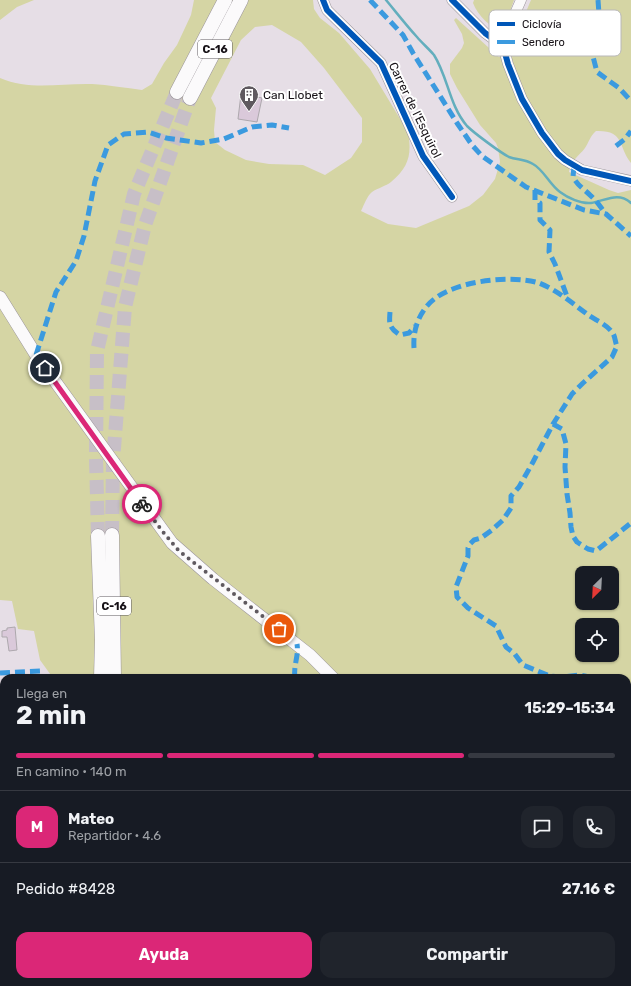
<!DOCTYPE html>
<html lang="es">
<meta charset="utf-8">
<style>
:root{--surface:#171b24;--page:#20242c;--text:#f1f3f6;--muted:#9ea1a6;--line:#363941;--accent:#db2777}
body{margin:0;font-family:Rubik,sans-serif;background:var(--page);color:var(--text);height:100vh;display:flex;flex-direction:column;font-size:15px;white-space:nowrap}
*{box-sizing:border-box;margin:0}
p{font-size:13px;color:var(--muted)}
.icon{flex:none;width:22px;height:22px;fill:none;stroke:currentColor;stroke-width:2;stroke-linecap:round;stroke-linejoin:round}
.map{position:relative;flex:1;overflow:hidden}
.details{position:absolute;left:0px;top:674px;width:631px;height:312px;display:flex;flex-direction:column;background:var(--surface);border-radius:12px 12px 0 0;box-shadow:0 1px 3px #0004}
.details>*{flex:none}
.needle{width:26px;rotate:204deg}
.tools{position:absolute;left:575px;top:566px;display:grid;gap:8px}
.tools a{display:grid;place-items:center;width:44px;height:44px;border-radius:8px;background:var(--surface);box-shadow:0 1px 3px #0004;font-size:20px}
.pin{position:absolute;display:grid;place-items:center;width:34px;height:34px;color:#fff;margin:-17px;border:2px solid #fff;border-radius:50%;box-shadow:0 1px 4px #0007}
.courier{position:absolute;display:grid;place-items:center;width:40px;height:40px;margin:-20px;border:3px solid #db2777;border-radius:50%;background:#fff;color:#222;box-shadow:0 1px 5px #0007}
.overview em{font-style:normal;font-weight:700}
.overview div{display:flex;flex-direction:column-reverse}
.overview{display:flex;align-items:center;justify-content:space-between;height:68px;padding:0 16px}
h1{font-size:26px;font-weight:700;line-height:30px}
.bar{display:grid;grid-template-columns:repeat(4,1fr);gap:6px 4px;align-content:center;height:48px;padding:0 16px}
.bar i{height:5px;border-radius:3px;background:var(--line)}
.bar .selected{background:var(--accent)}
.bar p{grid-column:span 4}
.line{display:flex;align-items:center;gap:10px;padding:0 16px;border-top:1px solid var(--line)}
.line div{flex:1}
.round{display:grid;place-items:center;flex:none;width:42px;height:42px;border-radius:12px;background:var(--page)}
.action{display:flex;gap:8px;margin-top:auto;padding:8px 16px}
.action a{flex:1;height:46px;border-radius:12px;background:var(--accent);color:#fff;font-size:16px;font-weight:700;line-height:46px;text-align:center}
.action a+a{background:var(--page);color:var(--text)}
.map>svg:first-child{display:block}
.green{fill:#d5d5a4;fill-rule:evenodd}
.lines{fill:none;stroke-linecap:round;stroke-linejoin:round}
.stream{stroke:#63aebd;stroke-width:2.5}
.building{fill:#dac9da;stroke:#ada8ad}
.highway-tunnel{stroke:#c7bfc7;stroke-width:14;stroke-dasharray:14 7;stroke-linecap:butt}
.minor-casing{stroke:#9a949a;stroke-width:11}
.major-casing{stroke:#9a949a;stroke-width:13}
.highway-casing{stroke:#9a949a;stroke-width:15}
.minor{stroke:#fbfafb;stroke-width:10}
.major{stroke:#fbfafb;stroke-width:12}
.highway{stroke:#fbfafb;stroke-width:14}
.quiet{stroke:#3b9adf;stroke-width:5;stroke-dasharray:10 5;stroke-linecap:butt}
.cycleway-casing{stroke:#fff;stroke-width:8}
.cycleway{stroke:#0057b8;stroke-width:6}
.done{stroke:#5f595f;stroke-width:4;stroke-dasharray:0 7.2}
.route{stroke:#db2777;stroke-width:5}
.labels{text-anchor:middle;stroke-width:4;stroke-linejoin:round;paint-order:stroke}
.shield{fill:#fff;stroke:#5c585c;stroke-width:1}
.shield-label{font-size:11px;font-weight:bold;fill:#161116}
.poi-label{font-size:12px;fill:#161116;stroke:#fff;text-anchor:start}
.street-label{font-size:12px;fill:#161116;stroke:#fff}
.key{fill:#fff;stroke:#b9b8b9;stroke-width:1}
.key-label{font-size:11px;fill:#161116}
</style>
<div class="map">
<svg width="631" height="986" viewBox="0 0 631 986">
<rect width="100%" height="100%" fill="#e6dee6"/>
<g class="green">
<path d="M0,0H34L17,7L0,20Z"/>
<path d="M194,0H313L314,9L320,18L339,33L370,69L408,132C412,154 409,167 391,182C386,186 378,188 372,192C367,196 364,205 361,211L388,224L416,228L469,206L483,195L495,179L500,162L498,148L496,143L480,125L457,88L450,74V64L462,48L464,43L462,34L454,20L456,18L499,57L511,47L531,0H631V163C618,147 625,130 596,131C590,136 589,142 585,148C579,156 570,161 569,172L609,190L618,193L631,190V835L627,836V678H53L40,660L34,631L18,629L12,601L0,600V78C30,91 61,83 92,84C109,85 126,88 142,90L152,84L164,63L177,45L191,15ZM272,25L301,42L324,68L362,118V142L351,158L325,175L303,165L269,164L246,160L225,150L215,142L214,130L216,108L211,98L241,40L255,27ZM582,573H612V603H582ZM582,625H612V655H582Z"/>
<path d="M474,0H514L502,34C490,26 478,16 473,3Z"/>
<path d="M4,764V982H368L365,986H0V798Z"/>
</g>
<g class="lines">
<path class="stream" d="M386,0C396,12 406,25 417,37C422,43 429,49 434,55C448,77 449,105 467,126C474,133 501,153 509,157C517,160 525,159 533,164C544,170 549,184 560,192C568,198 581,204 591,203C605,201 618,191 631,203"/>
</g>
<g class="building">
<path d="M241,94L262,98L257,122L238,119Z"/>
<path d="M15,627L17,650L9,651L7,637H2V631L7,630V628Z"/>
</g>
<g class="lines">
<g class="highway-tunnel">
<path d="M112,535L113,461L125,307L145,225L190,98"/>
<path d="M98,536L96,458L97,351L134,194L177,92"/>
</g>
<defs>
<g id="minor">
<path d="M323,0L327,10L332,15L381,63L423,156L452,197"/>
<path d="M452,0L485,33L503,46L508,64L522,99L542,133L558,154L565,160L582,170L631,181"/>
<path d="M503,46L505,36L521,0"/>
<path d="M0,706V716"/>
<path d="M627,839L631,838"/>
<path d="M627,941L631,943"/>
<path d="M402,982L404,986"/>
<path d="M422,982L440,986"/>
</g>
<g id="major">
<path d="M0,297L36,355L172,543L213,579L310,655L333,678"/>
<path d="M374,986L376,982"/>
</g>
<g id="highway">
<path d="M177,92L225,0"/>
<path d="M190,98L241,0"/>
<path d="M112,535L114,678"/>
<path d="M98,536L102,640L101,678"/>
<path d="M66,986L67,982"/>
<path d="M79,986L80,982"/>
</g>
</defs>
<use href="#minor" class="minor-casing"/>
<use href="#major" class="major-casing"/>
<use href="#highway" class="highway-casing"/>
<use href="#minor" class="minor"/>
<use href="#major" class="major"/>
<use href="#highway" class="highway"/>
<g class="quiet">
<path d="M370,0L403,35L413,53L457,123L472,145L482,156L526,187L584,210L606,214L631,236"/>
<path d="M598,0L599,14L595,23L591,49L597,72L619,88L631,101"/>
<path d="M616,146L625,139L631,131"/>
<path d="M574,166L573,177C579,187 583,188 591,196C597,201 601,208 606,214"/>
<path d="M535,190V200L540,203V220L550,230L549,252L555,264L568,299"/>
<path d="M390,312C389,324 389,328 400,335L409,333L415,326"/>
<path d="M414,348C413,332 417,318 427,306C447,281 510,274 539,283C557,290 572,303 587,314C595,320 606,324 612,332C615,335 615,342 617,346L612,357L583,383L572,394L553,424L533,462L519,487L511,496V508L503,520L492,530L481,538L474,540L470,544L468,548V556L456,587L457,597L468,608L496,626L506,647L514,653L523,665L550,676L564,677L580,675L594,678"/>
<path d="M36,355L56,292L76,261L84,236L95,181L108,145L124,134L148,132L166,138L201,143L224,139L252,127L272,125L289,128"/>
<path d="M553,424L562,429L566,444L565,467L567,494L570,513L571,527L573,536L577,542L588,549L596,551L631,523"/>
<path d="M0,673L40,671"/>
<path d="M295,678C293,666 299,656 297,644"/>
<path d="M627,697L631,700"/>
<path d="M370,982L375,984"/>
<path d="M331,986V982"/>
<path d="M351,986L364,982"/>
</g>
<defs>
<g id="cycleway">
<path d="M323,0L327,10L332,15L381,63L423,156L452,197"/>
<path d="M452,0L485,33L503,46L508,64L522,99L542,133L558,154L565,160L582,170L631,181"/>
</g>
</defs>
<use href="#cycleway" class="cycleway-casing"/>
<use href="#cycleway" class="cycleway"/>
</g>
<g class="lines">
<path class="done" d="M142,504L163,532L179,551L279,629"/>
<path class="route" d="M45,368L142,504"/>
</g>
<defs>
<symbol id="building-pin" viewBox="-11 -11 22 30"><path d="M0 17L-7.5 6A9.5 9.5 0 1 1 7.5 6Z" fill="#5f595f" stroke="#fff"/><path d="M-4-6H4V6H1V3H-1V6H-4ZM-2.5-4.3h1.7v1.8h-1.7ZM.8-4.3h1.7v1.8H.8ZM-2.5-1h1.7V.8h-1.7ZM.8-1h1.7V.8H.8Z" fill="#fff"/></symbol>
</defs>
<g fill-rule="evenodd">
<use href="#building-pin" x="238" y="84" width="22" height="30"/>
</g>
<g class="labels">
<g class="shield">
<rect x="198" y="40" width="34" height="18" rx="3"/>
<rect x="97" y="597" width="34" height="18" rx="3"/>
</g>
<g class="shield-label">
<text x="215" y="53">C-16</text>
<text x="114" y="610">C-16</text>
</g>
<g class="poi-label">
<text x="263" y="99">Can Llobet</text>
</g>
<g class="street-label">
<text transform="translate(415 110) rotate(64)" y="4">Carrer de l'Esquirol</text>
</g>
</g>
<rect x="489" y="10" width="132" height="46" rx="6" class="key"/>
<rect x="497" y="22" width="18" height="4" fill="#0057b8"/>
<rect x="497" y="40" width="18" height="4" fill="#3b9adf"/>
<g class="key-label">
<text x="522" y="28">Ciclovía</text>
<text x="522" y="46">Sendero</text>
</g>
</svg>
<div class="tools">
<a><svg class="needle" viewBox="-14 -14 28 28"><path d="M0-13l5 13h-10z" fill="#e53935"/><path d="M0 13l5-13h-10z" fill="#9ea1a6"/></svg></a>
<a><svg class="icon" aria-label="locate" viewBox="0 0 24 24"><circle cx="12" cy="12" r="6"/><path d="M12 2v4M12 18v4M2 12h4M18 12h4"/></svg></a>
</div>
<div class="pin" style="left:279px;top:629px;background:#ea580c"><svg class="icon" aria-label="bag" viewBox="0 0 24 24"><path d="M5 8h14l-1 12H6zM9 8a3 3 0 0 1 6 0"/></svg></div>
<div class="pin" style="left:45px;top:368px;background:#1f2937"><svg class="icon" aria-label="home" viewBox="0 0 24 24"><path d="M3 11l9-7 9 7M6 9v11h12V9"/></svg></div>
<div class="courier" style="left:142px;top:504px"><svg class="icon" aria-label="bike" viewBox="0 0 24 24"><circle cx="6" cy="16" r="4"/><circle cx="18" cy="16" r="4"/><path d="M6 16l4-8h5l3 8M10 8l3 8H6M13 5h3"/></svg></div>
<section class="details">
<div class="overview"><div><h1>2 min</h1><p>Llega en</p></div><em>15:29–15:34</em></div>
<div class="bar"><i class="selected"></i><i class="selected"></i><i class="selected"></i><i></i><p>En camino · 140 m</p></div>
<div class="line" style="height:72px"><b class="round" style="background:var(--accent);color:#fff">M</b><div><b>Mateo</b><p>Repartidor · 4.6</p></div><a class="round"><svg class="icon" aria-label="chat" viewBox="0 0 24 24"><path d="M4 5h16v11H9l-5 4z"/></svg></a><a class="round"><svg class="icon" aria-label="phone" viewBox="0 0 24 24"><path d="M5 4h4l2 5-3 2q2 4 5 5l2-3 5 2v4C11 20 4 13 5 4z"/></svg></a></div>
<div class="line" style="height:52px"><div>Pedido #8428</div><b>27.16 €</b></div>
<div class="action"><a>Ayuda</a><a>Compartir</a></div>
</section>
</div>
